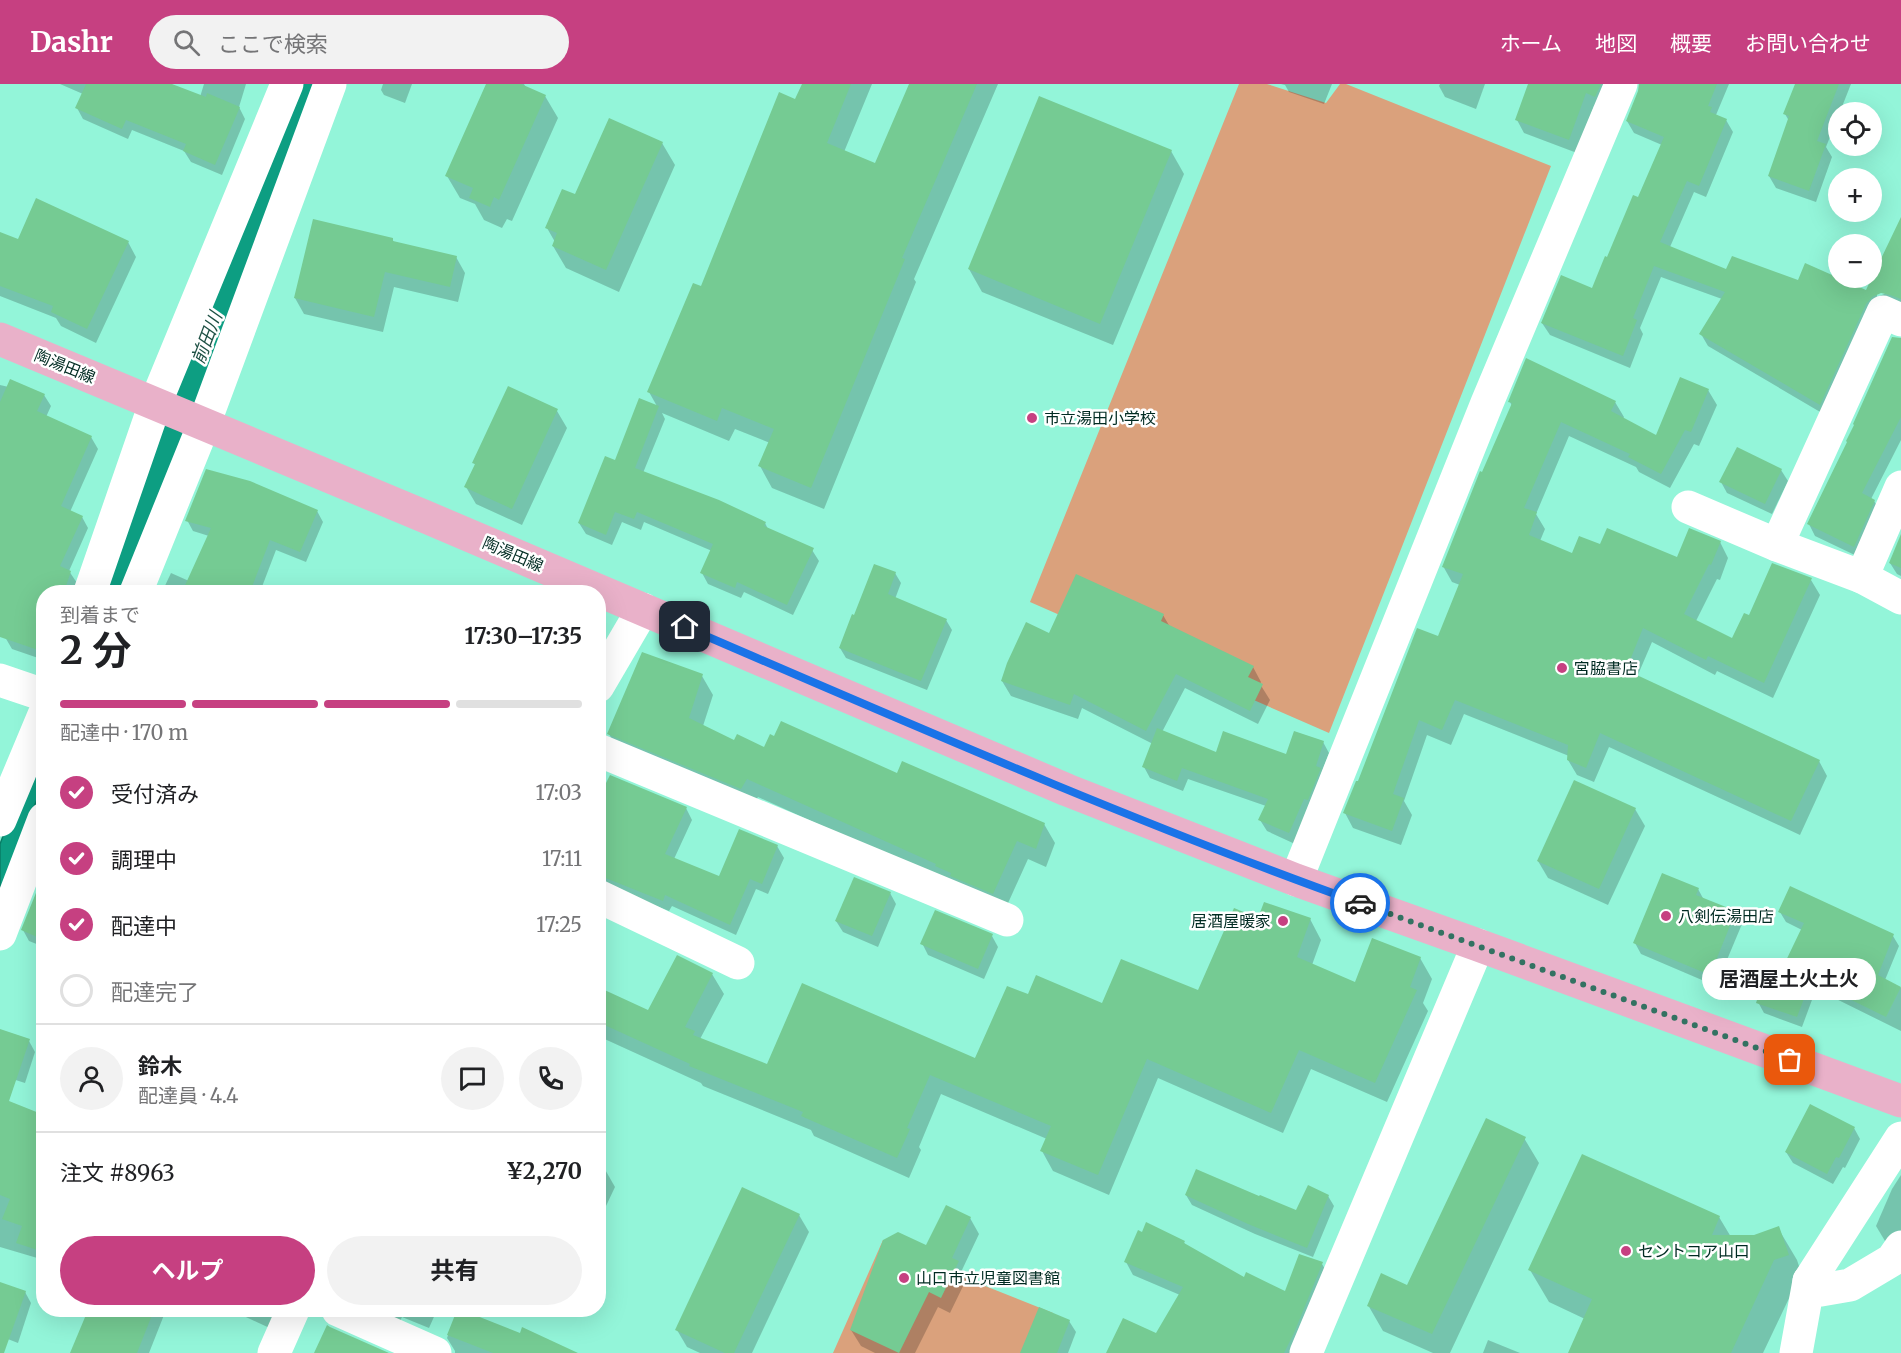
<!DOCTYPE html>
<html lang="ja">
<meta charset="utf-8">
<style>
:root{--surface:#fff;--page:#f2f2f2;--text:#202124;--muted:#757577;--line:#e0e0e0;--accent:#c64081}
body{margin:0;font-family:Merriweather,"Noto Sans JP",serif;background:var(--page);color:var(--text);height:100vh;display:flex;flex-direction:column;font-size:22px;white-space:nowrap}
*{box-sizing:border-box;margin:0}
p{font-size:20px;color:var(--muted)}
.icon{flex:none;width:33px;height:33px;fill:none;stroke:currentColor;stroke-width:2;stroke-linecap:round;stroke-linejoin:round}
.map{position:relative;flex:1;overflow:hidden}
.side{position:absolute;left:36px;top:501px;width:570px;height:732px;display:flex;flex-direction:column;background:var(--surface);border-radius:24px;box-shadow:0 6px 24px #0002}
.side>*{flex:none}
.tools{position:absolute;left:1828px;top:18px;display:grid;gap:12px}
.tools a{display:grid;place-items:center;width:54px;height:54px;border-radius:50%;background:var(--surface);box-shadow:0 6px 24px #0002;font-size:30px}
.pin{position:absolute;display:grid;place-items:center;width:51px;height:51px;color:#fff;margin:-26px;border-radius:12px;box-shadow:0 3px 9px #0006}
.courier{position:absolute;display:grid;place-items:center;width:60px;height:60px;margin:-30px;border:4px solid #1a73e8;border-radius:50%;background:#fff;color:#222;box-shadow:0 2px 8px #0007}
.bubble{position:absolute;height:42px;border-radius:21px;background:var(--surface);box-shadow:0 6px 24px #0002;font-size:20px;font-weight:700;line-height:42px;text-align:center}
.head em{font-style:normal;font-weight:700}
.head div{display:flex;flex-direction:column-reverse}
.head{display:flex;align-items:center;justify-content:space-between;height:102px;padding:0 24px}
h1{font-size:39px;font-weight:700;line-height:45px}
.bar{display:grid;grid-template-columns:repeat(4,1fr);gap:9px 6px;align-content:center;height:72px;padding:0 24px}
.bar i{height:8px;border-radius:4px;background:var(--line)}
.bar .selected{background:var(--accent)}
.bar p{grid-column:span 4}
.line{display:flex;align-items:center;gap:15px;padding:0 24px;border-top:2px solid var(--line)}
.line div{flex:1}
.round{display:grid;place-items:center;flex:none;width:63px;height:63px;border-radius:32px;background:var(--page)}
ol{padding:0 24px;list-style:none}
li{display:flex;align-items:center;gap:18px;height:66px}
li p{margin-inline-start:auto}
li .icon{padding:6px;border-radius:50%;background:var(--accent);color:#fff;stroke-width:4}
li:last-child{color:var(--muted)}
li i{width:33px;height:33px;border:3px solid var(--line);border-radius:50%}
.cta{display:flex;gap:12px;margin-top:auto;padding:12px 24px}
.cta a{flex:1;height:69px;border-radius:36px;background:var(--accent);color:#fff;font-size:24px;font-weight:700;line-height:69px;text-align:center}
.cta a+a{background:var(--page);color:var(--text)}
header{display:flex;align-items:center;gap:36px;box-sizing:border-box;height:84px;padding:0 30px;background:var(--accent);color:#fff}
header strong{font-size:28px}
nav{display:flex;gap:33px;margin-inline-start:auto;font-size:21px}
.search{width:420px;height:54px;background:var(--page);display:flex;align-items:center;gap:15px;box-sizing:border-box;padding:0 21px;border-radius:33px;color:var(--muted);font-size:22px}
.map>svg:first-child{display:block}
.green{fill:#daa17c}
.water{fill:#0d9e82;stroke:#097c65;stroke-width:1.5}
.shadow{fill:#0003;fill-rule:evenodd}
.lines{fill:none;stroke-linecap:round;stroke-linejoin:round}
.river{stroke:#0d9e82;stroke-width:52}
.building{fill:#75cb93}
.minor{stroke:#fff;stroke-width:33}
.major{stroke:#e9b1c9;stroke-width:33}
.done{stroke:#337262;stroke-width:6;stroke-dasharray:0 10.8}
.route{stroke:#1a73e8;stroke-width:8}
.poi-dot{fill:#c64081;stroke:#fff;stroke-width:2}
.labels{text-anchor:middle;stroke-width:5;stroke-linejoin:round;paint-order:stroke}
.street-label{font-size:16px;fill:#002b22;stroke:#fff}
.poi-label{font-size:16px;fill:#002b22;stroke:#fff;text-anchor:start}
.water-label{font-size:18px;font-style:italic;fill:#1f5145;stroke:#fff}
</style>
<header>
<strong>Dashr</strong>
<div class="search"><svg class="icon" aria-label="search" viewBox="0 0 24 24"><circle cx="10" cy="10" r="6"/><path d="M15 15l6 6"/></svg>ここで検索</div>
<nav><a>ホーム</a><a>地図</a><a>概要</a><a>お問い合わせ</a></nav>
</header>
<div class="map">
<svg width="1901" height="1269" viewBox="0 0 1901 1269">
<rect width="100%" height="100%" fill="#93f5d9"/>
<g class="green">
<path d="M1239,0H1267L1326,19L1340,0H1346L1551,82L1329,649L1030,518Z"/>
<path d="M883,1156L893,1162L965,1194L1053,1229L1035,1269H833Z"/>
</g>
<g class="water">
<path d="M152,367L172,375L120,508H97Z"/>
<path d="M43,647V700L0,810V760Z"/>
</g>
<g class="shadow">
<path d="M60,0H168L200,13L204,0H246L239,23L245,35L222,91L191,78L184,67L132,46L128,55L83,35L77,24L83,10Z"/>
<path d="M383,0H412L405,19L384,11L381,6Z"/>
<path d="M487,0H524L526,4L545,12L558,34L512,137L507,135L502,144L484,136L475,120L460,114L447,92Z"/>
<path d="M803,0H872L844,68L876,81L910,0H998L914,195L916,198L824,425L772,404L760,382L770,359L735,345L729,357L662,329L665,335L643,389L765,439L768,445L812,466L819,477L793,531L744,508L741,514L708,500L702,489L712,467L644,438L641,446L622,438L612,461L586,450L579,439L615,378L658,324L649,308L796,17Z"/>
<path d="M1281,0H1332L1324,20L1289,8L1285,1Z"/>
<path d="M1440,0H1485L1476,25L1445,13L1439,2Z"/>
<path d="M1550,0H1611L1603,25L1594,22L1577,69L1524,49L1517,36Z"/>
<path d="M1642,0H1729L1716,31L1726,36L1733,48L1706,113L1694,108L1670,163L1727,187L1867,208L1901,137V224L1827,332L1708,262L1701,250L1722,215L1661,193L1640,244L1643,250L1630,284L1550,251L1542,239L1593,205L1639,115L1662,61L1634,49L1627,37ZM1888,206L1889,208L1877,213V209Z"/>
<path d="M1797,0H1851L1826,63L1832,73L1816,118L1776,104L1769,92L1789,37L1785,30Z"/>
<path d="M662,59L675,81L619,208L566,184L553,162L555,158L547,144L575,112Z"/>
<path d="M1171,67L1184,90L1113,261L982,208L969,185Z"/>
<path d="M0,150L18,157L128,158L136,173L96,259L61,242L56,234L0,212Z"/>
<path d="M392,155L394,158L456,173L465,189L458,218L394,203L383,248L304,230L295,214Z"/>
<path d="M1901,256V356L1871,415L1874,417L1881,428L1861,474L1815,452L1809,440Z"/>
<path d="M0,301L44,311L51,322L46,333L91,353L98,365L70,428L82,433L88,444L69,487L77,499L73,508H44V576L12,565L5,553L0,551Z"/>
<path d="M508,304L557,327L567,344L522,441L476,420L466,403L476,382L474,379Z"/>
<path d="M1708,306L1717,321L1699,362L1694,360L1670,404L1639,388L1636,383L1569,352L1536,430L1545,445L1540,457L1573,471L1601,462L1678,475L1720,458L1728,474L1720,496L1717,495L1696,537L1732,556L1750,533L1811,496L1820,511L1773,614L1717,587L1715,591L1652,558L1637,593L1819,677L1827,692L1800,751L1609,663L1594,698L1577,691L1568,676L1569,672L1464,630L1451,661L1427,651L1404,717L1412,731L1401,761L1353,744L1345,729L1358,699L1439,554L1460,501L1452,498L1443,482L1512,322L1510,318H1615L1624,333L1623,335L1657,353Z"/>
<path d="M1737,365L1781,386L1788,397L1772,430L1727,409L1721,398Z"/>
<path d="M317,427L323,438L306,478L276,466L260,508H162L171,489L189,497L209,452L193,447L187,436Z"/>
<path d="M1901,454V492L1897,490L1890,479Z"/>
<path d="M895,489L901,499L895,515L946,536L952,546L927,606L846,574L840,564L855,533Z"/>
<path d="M1163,531L1170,543L1253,583L1261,598L1260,600L1270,616L1258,640L1185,604L1162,648L1217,670L1287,672L1323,658L1329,669L1295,760L1267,747L1260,736L1266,722L1188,695L1183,707L1150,694L1144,683L1153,660L1082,624L1078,635L1011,612L1002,597L1050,551Z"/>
<path d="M702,592L713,611L703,642L735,658L765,665L898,691L1044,740L1055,759L1046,783L1028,775L1004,828L946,798L758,713L752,723L620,669L609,650Z"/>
<path d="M598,719L686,724L692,736L674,775L720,794L777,762L784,774L768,810L756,805L736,851L672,822L669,827L598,799Z"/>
<path d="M1635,725L1645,742L1608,821L1548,794L1538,777Z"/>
<path d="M44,793V863L29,857L23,846Z"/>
<path d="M1698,805L1704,816L1735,828L1742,840L1716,902L1641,870L1635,859Z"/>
<path d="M890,809L896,820L878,863L843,848L836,837Z"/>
<path d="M1780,828L1893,852L1899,862L1885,896L1901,904V947L1816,905L1802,943L1764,929L1758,918L1782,888L1802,846L1786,838Z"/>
<path d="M1310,835L1321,856L1312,881L1356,900L1420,874L1432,895L1423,919L1428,927L1387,1018L1311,985L1283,1049L1158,994L1109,1111L1053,1087L1042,1067L1047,1055L941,1010L919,1063L921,1066L909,1094L814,1052L811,1046L703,1002L701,999L598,952V905L649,928L712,890L724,910L700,955L768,982L976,976L1029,912L1103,921L1198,908L1259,836Z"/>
<path d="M992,852L998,863L984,895L928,871L922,859Z"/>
<path d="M0,947L29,957L35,968L25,999L0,991Z"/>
<path d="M44,1033V1176L0,1163V1071Z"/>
<path d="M1854,1044L1860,1055L1845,1084L1843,1083L1833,1100L1793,1079L1786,1068Z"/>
<path d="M1524,1054L1539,1079L1450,1269H1433L1383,1247L1368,1221L1408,1203Z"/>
<path d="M598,1080L603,1082L615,1103L598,1139Z"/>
<path d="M1901,1091V1162L1899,1163L1885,1157L1876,1142L1892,1105Z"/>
<path d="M1186,1111L1297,1128L1328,1112L1334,1122L1313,1173L1255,1150L1192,1121Z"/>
<path d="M799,1131L809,1148L752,1269H700L687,1263L677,1246Z"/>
<path d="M1719,1133L1731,1153H1754L1778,1144L1797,1176L1806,1203L1792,1208L1763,1269H1594L1585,1235L1549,1218L1530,1186Z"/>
<path d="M970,1134L979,1150L962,1186L967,1194L950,1229L938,1223L915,1269H875L861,1262L851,1246L927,1163Z"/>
<path d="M1184,1158L1185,1161L1244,1195L1286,1209L1322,1180L1329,1192L1297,1269H1108L1157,1251L1180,1211L1133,1191L1126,1178Z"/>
<path d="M0,1200L25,1208L31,1219L18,1259L0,1252Z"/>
<path d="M89,1226H174L171,1233L164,1231L149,1269H72Z"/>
<path d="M231,1226H288L276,1247Z"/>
<path d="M352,1226H437L429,1244L402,1233L396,1246Z"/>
<path d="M458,1226L521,1251L575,1269H455V1267L447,1254Z"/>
<path d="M548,1226H559L557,1230Z"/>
<path d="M1069,1237L1076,1248L1068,1269H1022Z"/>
<path d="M1488,1256L1520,1269H1483Z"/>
</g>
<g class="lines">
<path class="river" d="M108,508L306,0"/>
</g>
<g class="building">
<path d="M86,0H172L206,13L207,9L240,23L215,81L183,67L186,60L126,36L122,45L75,24Z"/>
<path d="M486,0H521L546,11L499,116L494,113L490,123L469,114L473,104L445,92Z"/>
<path d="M802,0H851L827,59L875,79L909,0H977L902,174L905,175L811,404L758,382L774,345L722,324L717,337L647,308L693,199L701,202L779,8L795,15Z"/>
<path d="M1528,0H1601L1595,13L1586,9L1569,56L1515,36Z"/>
<path d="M1639,0H1717L1708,22L1712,23L1710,28L1727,35L1699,102L1687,97L1660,158L1726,185L1732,172L1798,196L1805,179L1866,206L1901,133V215L1890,211L1881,209L1872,213L1866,220L1820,321L1699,250L1725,208L1654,182L1633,234L1637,236L1623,272L1541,239L1561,191L1592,204L1605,172L1607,173L1633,111L1638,113L1664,53L1626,37L1638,7Z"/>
<path d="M1795,0H1839L1817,57L1826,60L1809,107L1768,92L1789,32L1783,30Z"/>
<path d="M1039,12L1172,66L1100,240L968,185Z"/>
<path d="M609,34L663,58L606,186L552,162L557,149L545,144L562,105L575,110Z"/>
<path d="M36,114L129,157L87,245L51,228L53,222L0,202V148L18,155Z"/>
<path d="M313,135L393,154V157L457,172L450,203L385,188L374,233L294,214Z"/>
<path d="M1892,253L1901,254V333L1862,409L1875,416L1854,463L1807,440L1847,358L1846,357L1854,341L1853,340Z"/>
<path d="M1526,274L1616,317L1611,327L1656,351L1680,293L1709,305L1691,348L1685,346L1661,390L1628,373L1630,370L1561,338L1524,424L1537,428L1529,451L1572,469L1579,452L1600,460L1607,444L1677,473L1689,444L1721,457L1711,481L1709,480L1684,530L1732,554L1744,529L1749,531L1772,479L1812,494L1764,599L1708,572L1706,576L1643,544L1626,586L1820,676L1791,737L1600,649L1586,684L1567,676L1568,661L1455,616L1442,646L1419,636L1393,710L1404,714L1392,747L1343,729L1356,697H1358L1417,544L1438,552L1463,490L1442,483L1480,387L1482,388L1512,319L1508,318Z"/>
<path d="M10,295L45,310L37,327L92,352L61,422L83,432L60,482L71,487L64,508H44V568L0,553V318Z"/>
<path d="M508,302L558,325L512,425L464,403L475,380L472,379Z"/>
<path d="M639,314L659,322L635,384L719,416L766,438L764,442L814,464L787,521L737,498L735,504L700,489L713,460L637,428L634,435L615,428L606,451L578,439L605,372L615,376Z"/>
<path d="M1737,363L1782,385L1765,420L1719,398Z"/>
<path d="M206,385L250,397L318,426L300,468L270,456L250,508H182L211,444L185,437Z"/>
<path d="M1901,450V484L1889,479Z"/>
<path d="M874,480L896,488L888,510L947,535L921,597L839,564L852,530L854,531Z"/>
<path d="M1076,490L1164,530L1161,537L1254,582L1248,593L1263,600L1250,627L1176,590L1146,647L1074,610L1070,621L1001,597L1007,579L1026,538L1049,549Z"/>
<path d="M642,568L703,590L689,634L734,656L737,650L764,663L770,650L774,652L781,637L897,689L902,677L1045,739L1036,765L1017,757L993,810L950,792L951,789L935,782L936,780L747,695L741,705L607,650Z"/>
<path d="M1157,644L1216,668L1223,647L1286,670L1294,647L1324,657L1316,682L1321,684L1308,716L1304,715L1289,749L1258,736L1268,715L1182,684L1177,697L1142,683Z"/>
<path d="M610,691L687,723L665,770L719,792L739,745L778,761L762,800L750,795L730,841L665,811L663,817L598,791V715Z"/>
<path d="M1574,696L1636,724L1599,805L1537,777Z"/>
<path d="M44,789V856L21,846Z"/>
<path d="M1662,789L1699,804L1696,811L1736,827L1710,891L1633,859Z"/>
<path d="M854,793L891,808L872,852L835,837Z"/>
<path d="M1790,802L1894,850L1878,891L1901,903L1886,933L1811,896L1797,933L1756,919L1768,882L1781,887L1804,839L1778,828Z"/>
<path d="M1264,818L1311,834L1297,873L1355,898L1372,854L1421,873L1410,903L1417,906L1375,999L1299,966L1271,1029L1147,975L1098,1091L1040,1067L1051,1042L930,991L907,1044L910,1045L897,1074L801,1032L803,1028L689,982L690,980L598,938V903L648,926L677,871L713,889L685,943L695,947L693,951L767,980L802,899L975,974L1007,902L1028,910L1036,891L1102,919L1121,875L1198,906L1234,824L1258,834Z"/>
<path d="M935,826L993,850L978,885L920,860Z"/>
<path d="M0,945L30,955L9,1017L44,1031V1168L16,1159L22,1142L2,1135L10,1115L0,1111Z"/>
<path d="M1810,1020L1855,1043L1839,1074L1836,1073L1827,1090L1785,1068Z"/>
<path d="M1486,1034L1526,1053L1432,1250L1367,1222L1381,1189L1407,1201Z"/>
<path d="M1582,1070L1720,1132L1712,1151H1754L1779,1142L1789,1171L1774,1176L1731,1269H1568L1592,1215L1528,1186Z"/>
<path d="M1196,1085L1259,1112L1260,1111L1296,1126L1308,1101L1329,1111L1307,1164L1248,1140L1185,1111Z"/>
<path d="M742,1103L800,1130L734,1269H725L675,1246Z"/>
<path d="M946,1121L971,1133L952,1174L959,1177L941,1214L929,1208L899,1269L850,1246L883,1156L898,1148L926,1161Z"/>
<path d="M1146,1138L1185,1157L1184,1159L1244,1193L1246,1188L1285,1207L1299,1170L1323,1178L1294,1249L1284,1269H1106L1123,1234L1156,1249L1183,1203L1124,1178L1138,1146L1142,1148Z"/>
<path d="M0,1198L26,1207L4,1269H0Z"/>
<path d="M1039,1223L1070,1236L1057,1269H1020Z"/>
<path d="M88,1226H154L137,1269H70Z"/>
<path d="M457,1226H462L520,1249L522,1243L578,1269H493L447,1251Z"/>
<path d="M327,1241L330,1243L389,1269H314Z"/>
</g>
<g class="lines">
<g class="minor">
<path d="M1688,423L1777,461L1862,493L1901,514"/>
<path d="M1777,461L1883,228L1901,236"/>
<path d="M1862,493L1901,403"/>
<path d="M90,508L155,320L287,0"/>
<path d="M136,508L204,340L330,0"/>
<path d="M0,596L44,611"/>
<path d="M598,602L643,525"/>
<path d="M598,666L1007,836"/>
<path d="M0,736L44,631"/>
<path d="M1296,796L1487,319L1621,0"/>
<path d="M598,812L738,879"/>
<path d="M0,850L44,735"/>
<path d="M1809,1197L1821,1206L1850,1201L1892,1176L1901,1163"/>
<path d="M338,1226L435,1269"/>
<path d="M274,1269L293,1226"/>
<path d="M1306,1269L1478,861"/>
<path d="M1796,1269L1809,1197L1901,1054"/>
</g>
<path class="major" d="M0,255L426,433L1067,706L1296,796L1478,861L1901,1017"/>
</g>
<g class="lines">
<path class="done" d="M1360,819L1790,976"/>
<path class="route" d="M685,543C908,639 1131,737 1360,819"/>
</g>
<g class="poi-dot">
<circle cx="1032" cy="334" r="6"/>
<circle cx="1562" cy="584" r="6"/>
<circle cx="1666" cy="832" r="6"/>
<circle cx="1283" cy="837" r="6"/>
<circle cx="1626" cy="1167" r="6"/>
<circle cx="904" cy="1194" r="6"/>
</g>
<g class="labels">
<g class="street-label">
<text transform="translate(65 282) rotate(22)" y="6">陶湯田線</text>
<text transform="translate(513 470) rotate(23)" y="6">陶湯田線</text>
</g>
<g class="poi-label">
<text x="1044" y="340">市立湯田小学校</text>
<text x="1574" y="590">宮脇書店</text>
<text x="1678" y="838">八剣伝湯田店</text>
<text x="1271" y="843" text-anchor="end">居酒屋暖家</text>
<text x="1638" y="1173">セントコア山口</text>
<text x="916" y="1200">山口市立児童図書館</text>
</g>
<g class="water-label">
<text transform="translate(207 254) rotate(-69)" y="6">前田川</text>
</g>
</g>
</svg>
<div class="tools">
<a><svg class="icon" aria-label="locate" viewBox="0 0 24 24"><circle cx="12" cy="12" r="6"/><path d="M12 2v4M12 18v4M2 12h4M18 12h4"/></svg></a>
<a>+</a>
<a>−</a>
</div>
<div class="pin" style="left:1790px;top:976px;background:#ea580c"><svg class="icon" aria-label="bag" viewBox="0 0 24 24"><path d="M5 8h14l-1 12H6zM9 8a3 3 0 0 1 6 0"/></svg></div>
<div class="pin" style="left:685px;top:543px;background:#1f2937"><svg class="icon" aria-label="home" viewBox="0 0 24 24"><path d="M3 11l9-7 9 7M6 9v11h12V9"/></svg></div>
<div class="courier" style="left:1360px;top:819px"><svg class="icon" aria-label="car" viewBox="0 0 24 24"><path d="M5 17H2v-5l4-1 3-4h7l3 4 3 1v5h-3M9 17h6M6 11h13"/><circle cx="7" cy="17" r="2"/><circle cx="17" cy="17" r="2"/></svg></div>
<div class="bubble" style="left:1702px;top:874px;width:174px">居酒屋土火土火</div>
<section class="side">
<div class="head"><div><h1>2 分</h1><p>到着まで</p></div><em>17:30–17:35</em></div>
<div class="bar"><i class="selected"></i><i class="selected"></i><i class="selected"></i><i></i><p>配達中 · 170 m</p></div>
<ol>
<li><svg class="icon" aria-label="check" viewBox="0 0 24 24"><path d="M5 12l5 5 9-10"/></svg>受付済み<p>17:03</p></li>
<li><svg class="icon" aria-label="check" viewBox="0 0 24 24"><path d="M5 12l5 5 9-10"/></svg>調理中<p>17:11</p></li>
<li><svg class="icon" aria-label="check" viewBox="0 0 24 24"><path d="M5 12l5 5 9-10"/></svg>配達中<p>17:25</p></li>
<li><i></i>配達完了</li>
</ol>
<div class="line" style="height:108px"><a class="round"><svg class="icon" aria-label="person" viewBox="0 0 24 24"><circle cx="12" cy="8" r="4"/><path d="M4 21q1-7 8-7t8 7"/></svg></a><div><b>鈴木</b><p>配達員 · 4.4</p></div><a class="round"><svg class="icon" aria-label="chat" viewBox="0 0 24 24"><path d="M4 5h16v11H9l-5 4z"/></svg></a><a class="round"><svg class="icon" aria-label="phone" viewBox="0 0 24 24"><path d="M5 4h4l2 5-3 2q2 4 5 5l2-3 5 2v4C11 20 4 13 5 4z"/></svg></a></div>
<div class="line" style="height:78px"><div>注文 #8963</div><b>¥2,270</b></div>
<div class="cta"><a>ヘルプ</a><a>共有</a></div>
</section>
</div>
